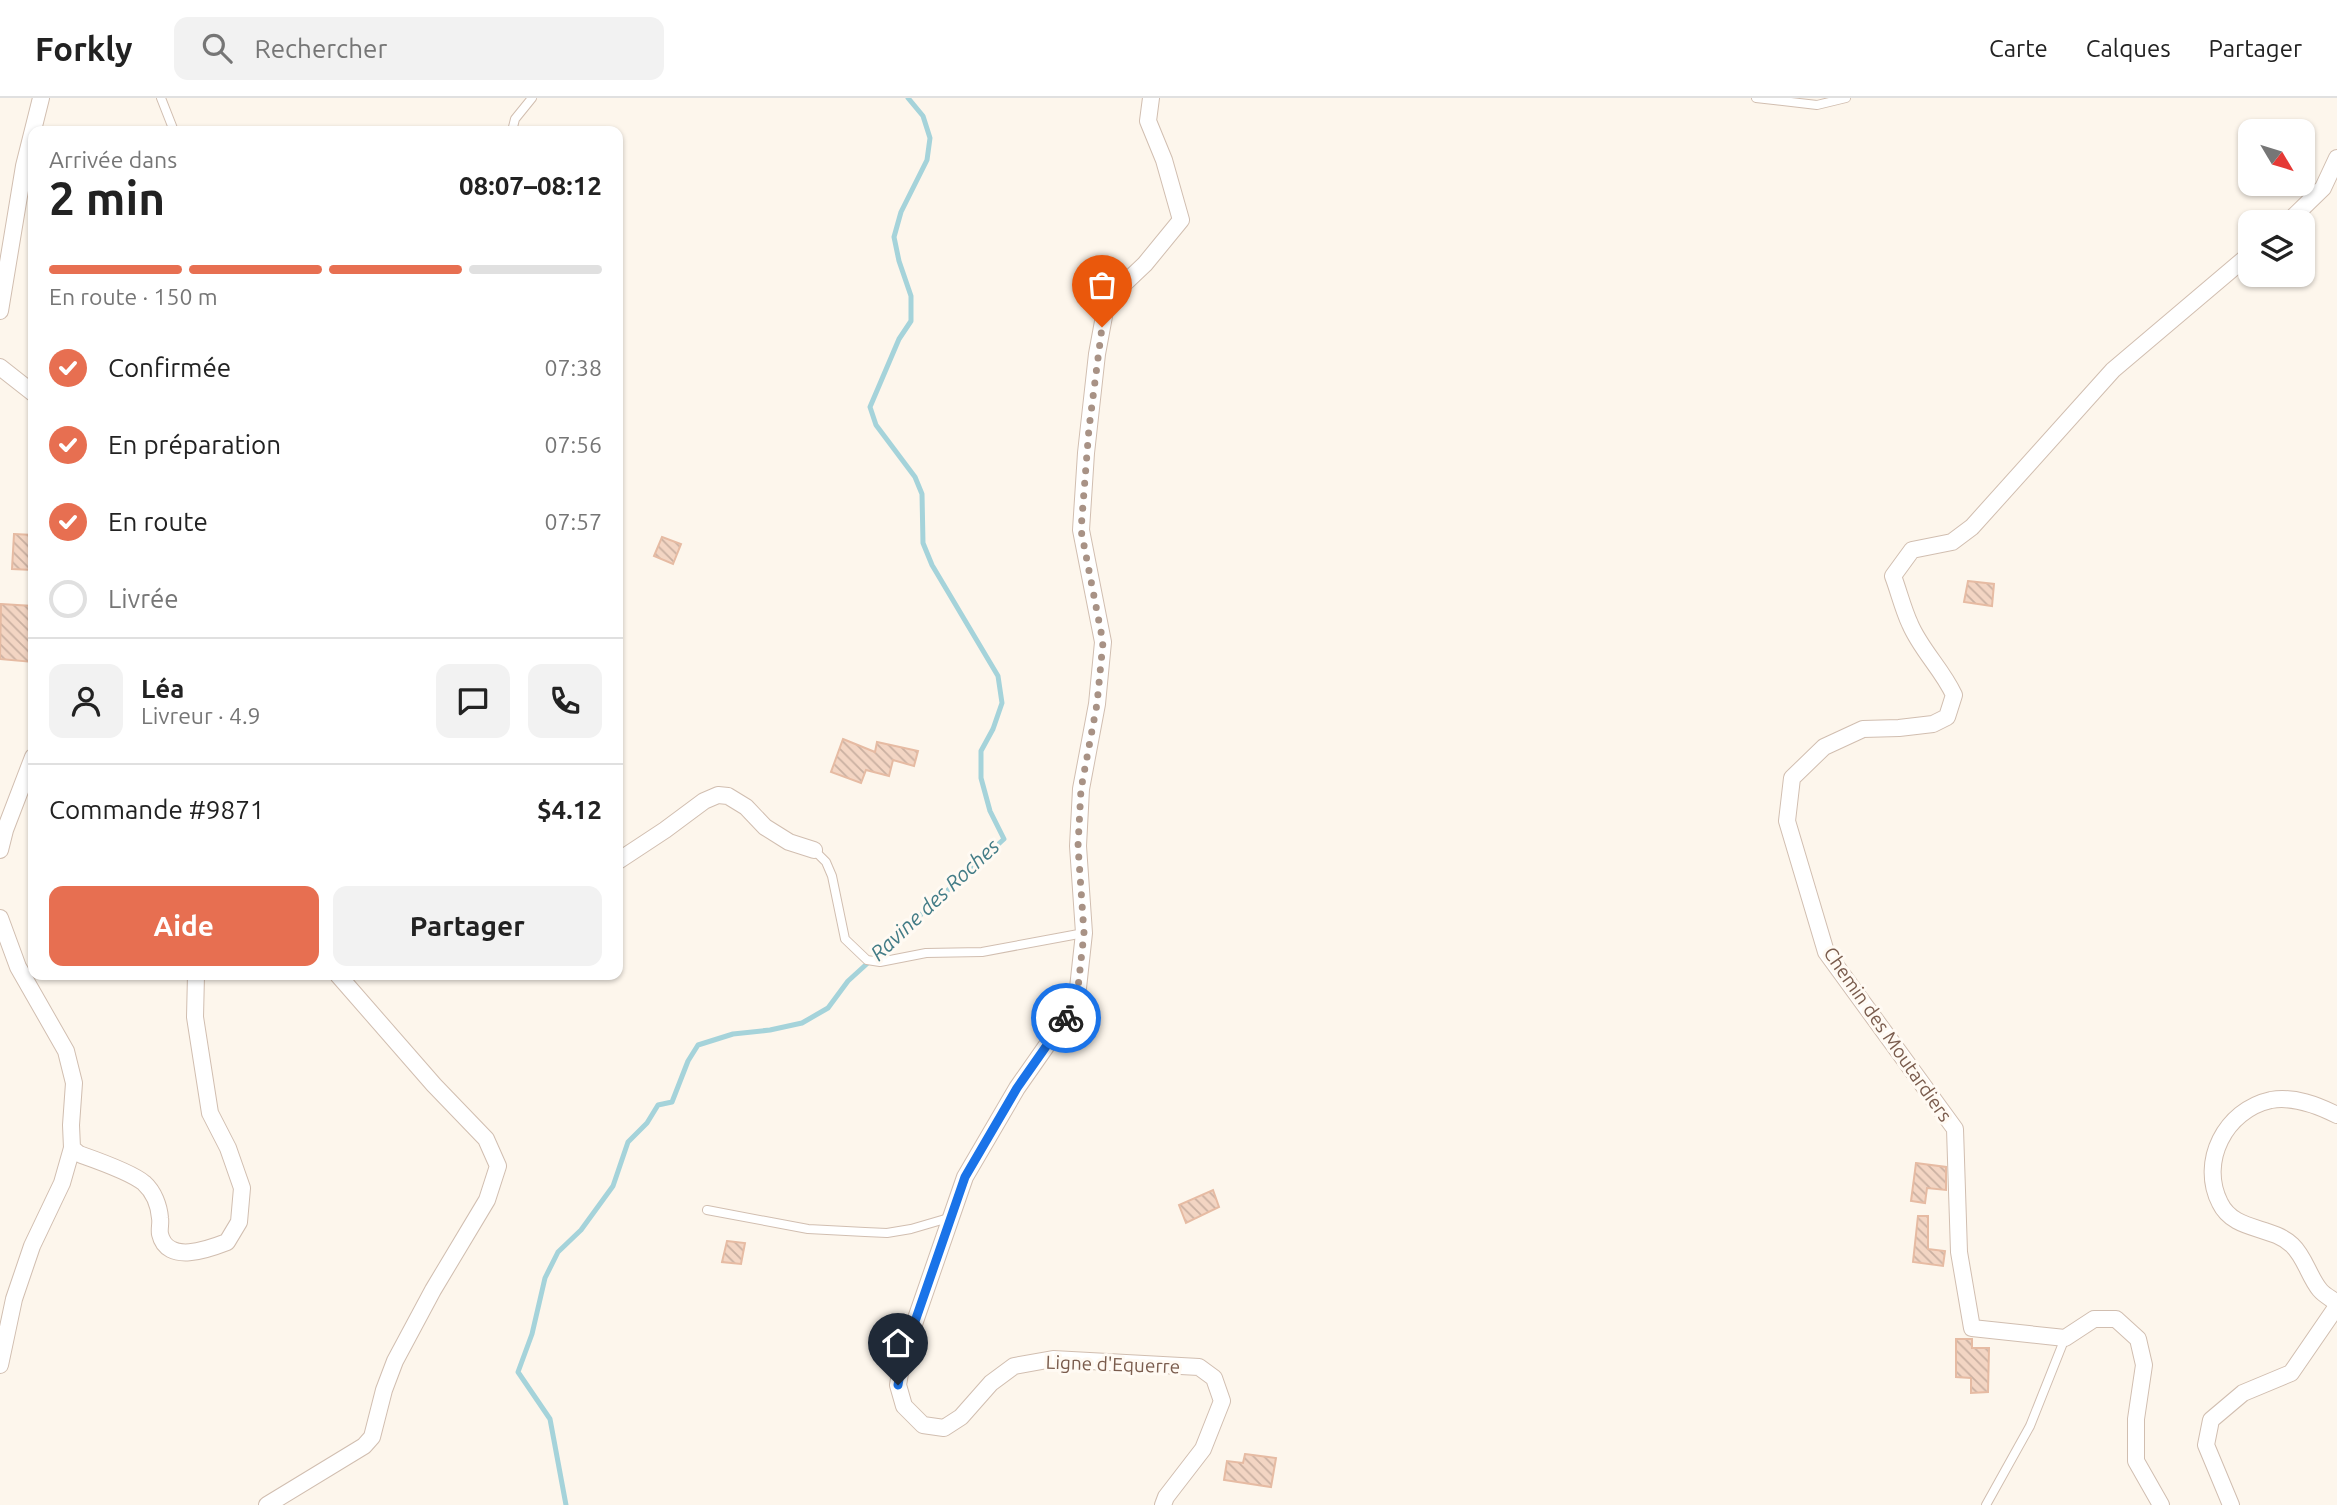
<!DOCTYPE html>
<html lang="fr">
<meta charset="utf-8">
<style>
:root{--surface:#fff;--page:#f2f2f2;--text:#222;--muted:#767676;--line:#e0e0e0;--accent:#e76f51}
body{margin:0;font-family:Ubuntu,sans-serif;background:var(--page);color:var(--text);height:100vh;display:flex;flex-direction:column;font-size:26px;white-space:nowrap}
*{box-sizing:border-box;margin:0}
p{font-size:23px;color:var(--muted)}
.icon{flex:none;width:38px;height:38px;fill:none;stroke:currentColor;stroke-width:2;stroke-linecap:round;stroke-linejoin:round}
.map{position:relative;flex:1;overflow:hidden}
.sheet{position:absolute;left:28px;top:28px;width:595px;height:854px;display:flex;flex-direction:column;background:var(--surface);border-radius:14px;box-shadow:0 2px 5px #0004}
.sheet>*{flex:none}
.needle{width:46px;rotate:128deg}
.buttons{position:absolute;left:2238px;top:21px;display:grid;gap:14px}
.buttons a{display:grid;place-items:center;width:77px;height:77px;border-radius:14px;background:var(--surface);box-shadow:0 2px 5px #0004;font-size:35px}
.pin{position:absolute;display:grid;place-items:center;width:60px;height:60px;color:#fff;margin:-72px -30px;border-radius:50% 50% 50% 0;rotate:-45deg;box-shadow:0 0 7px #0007}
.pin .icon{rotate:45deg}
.courier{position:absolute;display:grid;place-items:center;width:70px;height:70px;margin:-35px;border:5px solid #1a73e8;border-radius:50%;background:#fff;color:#222;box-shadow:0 2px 9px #0007}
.overview em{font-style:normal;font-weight:600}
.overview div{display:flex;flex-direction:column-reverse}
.overview{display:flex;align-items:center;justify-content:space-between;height:119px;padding:0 21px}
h1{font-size:46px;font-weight:600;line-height:52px}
.bar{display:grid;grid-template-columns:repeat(4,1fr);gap:10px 7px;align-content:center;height:84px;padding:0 21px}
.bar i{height:9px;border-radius:5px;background:var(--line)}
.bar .active{background:var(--accent)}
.bar p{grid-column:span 4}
.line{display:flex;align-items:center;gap:18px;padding:0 21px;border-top:2px solid var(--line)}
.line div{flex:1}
.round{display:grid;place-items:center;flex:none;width:74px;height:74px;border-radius:14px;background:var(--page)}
ol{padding:0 21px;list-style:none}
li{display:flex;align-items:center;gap:21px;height:77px}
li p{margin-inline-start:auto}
li .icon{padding:7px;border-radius:50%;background:var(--accent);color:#fff;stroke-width:4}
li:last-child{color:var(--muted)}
li i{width:38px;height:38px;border:4px solid var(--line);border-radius:50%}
.action{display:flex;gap:14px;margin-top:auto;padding:14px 21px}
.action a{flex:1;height:80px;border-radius:14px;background:var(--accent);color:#fff;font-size:28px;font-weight:600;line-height:80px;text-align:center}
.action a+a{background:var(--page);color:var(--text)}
header{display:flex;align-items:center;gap:42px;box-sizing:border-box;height:98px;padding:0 35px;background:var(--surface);border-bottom:2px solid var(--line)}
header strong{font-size:33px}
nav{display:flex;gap:38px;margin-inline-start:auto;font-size:24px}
.search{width:490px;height:63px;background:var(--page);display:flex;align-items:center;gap:18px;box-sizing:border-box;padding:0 24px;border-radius:14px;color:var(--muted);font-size:26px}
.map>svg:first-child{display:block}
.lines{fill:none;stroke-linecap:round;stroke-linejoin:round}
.stream{stroke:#a5d3da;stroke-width:5}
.building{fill:url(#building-back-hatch);stroke:#e6bba3;stroke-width:2}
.lane-casing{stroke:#d1beb0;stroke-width:10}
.street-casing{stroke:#d1beb0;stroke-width:18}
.lane{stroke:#fff;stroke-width:8}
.street{stroke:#fff;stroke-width:16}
.done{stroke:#a89285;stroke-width:7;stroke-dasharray:0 12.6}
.route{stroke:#1a73e8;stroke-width:9}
.labels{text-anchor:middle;stroke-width:6;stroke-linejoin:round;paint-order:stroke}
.street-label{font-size:19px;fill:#7a5c4d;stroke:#fffaf3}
.water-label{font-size:21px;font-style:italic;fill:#437c86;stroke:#fffaf3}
</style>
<header>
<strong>Forkly</strong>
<div class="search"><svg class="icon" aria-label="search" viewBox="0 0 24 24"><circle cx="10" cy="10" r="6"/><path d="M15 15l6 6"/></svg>Rechercher</div>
<nav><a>Carte</a><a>Calques</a><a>Partager</a></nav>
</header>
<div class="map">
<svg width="2337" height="1407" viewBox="0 0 2337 1407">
<defs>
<pattern id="building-back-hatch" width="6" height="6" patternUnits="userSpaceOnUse" patternTransform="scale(1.75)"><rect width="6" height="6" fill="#f3d5c3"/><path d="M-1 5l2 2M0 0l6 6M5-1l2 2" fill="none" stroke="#cab0a1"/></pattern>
</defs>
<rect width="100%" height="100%" fill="#fdf6ec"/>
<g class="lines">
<path class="stream" d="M566,1407L550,1321L518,1274L532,1236L545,1180L558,1154L581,1132L613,1088L628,1044L647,1025L658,1007L672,1004L688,963L698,947L733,936L770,932L802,925L828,910L848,883L1004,741L990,713L981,680V653L993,631L1002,605L998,578L932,467L923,445L922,396L915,379L876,327L870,309L899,241L911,223V198L899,163L894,139L901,114L927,62L930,40L923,18L908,0"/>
</g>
<g class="building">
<path d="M14,436L33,437V472L12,471Z"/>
<path d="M662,439L681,446L673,466L654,458Z"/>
<path d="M1968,483L1994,486L1992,508L1964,504Z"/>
<path d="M1,506L33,508V564L0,561Z"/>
<path d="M843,641L875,654L877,644L918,653L914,668L893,662L889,678L866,672L861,685L831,674Z"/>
<path d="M1916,1065L1946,1069V1092L1927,1090L1925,1105L1911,1103Z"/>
<path d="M1213,1092L1219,1109L1186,1125L1179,1107Z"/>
<path d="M1918,1118H1928V1151L1945,1153L1943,1168L1913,1164Z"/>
<path d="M727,1143L745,1145L741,1166L722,1164Z"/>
<path d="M1956,1241H1972V1250H1989L1988,1294L1971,1295V1280L1956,1279Z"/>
<path d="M1245,1356L1276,1360L1271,1389L1224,1382L1227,1363L1243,1365Z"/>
</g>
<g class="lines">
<defs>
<g id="lane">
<path d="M161,0L174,33"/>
<path d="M1756,0L1817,7L1846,0"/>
<path d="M512,33L515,21L532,0"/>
<path d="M814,752L826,764L832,778L845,841L867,862L880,864L926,855L982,854L1084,835"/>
<path d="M707,1112L808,1131L865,1134L887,1135L911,1131L952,1119"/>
<path d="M1986,1407L2030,1328L2065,1240"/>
</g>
<g id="street">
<path d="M1151,0L1148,23L1164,62L1181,122L1145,166L1107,202L1097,256L1086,355L1081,432L1103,544L1097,606L1081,691L1078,748L1084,835L1078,890L1068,917L1017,990L965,1079L903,1258L898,1287L904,1308L923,1327L944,1330L961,1319L991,1285L1014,1268L1053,1261L1199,1269L1214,1280L1222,1303L1203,1351L1166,1399L1163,1407"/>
<path d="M2288,124L2323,90L2337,60"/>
<path d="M0,213L24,68L41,0"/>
<path d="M0,269L33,295"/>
<path d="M0,752L5,732L33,659"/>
<path d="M618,763L665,732L704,703L718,697L728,698L746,709L765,729L789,744L814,752"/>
<path d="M0,820L18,869L66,953L74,985L71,1027L72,1050L79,1056C96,1062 131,1074 144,1085C154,1094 159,1108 160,1120C161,1125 159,1131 160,1136C167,1167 209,1151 227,1144L239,1124L242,1090L228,1050L210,1015L195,919L196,877"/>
<path d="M2337,1017C2317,1007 2294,998 2271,1002C2225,1012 2199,1064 2220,1105C2234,1134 2271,1127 2292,1147C2305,1159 2309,1179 2320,1192C2324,1197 2332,1201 2337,1205"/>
<path d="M0,1267L14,1201L32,1148L62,1085L72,1050"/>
<path d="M267,1407L364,1348L372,1339L384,1292L395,1263L433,1192L487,1102L498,1068L486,1041L434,987L338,877"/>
<path d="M2161,1407L2136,1363V1321L2144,1267L2138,1241L2116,1221H2094L2065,1240L1972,1230L1959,1154L1955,1031L1826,854L1787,723L1792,680L1824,649L1863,631L1899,630L1933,626L1947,619L1954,597C1942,571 1921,552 1910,526C1903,511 1899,494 1893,478L1912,452L1952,444L1972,429L2113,272L2250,156"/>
<path d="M2231,1407L2206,1347L2211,1322L2243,1295L2291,1275L2337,1208"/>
</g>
</defs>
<use href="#lane" class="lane-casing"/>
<use href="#street" class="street-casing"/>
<use href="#lane" class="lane"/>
<use href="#street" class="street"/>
</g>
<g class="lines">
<path class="done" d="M1066,920L1078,890L1084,835L1078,748L1081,691L1097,606L1103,544L1081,432L1089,330L1102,229"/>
<path class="route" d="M898,1287L903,1258L965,1079L1017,990L1066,920"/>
</g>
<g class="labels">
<g class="street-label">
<text transform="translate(1888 936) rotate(55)" y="7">Chemin des Moutardiers</text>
<text transform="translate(1113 1266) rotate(2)" y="7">Ligne d'Equerre</text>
</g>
<g class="water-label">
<text transform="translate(935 802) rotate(-43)" y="7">Ravine des Roches</text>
</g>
</g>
</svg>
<div class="buttons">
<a><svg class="needle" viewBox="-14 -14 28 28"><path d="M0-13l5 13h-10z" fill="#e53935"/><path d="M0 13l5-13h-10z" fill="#767676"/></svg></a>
<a><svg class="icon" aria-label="layers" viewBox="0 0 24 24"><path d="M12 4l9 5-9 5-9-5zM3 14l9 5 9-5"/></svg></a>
</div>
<div class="pin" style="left:1102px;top:229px;background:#ea580c"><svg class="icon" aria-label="bag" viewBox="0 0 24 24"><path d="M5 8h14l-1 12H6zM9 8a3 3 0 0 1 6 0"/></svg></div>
<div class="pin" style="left:898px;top:1287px;background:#1f2937"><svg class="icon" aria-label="home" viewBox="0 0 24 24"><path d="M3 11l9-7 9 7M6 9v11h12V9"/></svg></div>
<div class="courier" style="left:1066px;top:920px"><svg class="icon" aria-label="bike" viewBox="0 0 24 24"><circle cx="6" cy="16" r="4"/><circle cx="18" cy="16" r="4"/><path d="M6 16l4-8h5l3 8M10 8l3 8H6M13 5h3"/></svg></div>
<section class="sheet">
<div class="overview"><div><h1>2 min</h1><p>Arrivée dans</p></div><em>08:07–08:12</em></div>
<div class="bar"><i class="active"></i><i class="active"></i><i class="active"></i><i></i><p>En route · 150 m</p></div>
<ol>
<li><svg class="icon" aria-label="check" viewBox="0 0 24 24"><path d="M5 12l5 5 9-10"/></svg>Confirmée<p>07:38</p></li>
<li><svg class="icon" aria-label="check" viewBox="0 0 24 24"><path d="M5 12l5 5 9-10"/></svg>En préparation<p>07:56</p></li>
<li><svg class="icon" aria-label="check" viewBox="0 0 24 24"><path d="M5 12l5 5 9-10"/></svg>En route<p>07:57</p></li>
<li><i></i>Livrée</li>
</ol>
<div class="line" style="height:126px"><a class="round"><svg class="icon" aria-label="person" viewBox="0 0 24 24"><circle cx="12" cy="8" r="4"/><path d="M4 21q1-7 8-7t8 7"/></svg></a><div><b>Léa</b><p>Livreur · 4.9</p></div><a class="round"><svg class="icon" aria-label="chat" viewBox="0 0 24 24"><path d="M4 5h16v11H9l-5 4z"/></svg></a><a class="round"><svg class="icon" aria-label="phone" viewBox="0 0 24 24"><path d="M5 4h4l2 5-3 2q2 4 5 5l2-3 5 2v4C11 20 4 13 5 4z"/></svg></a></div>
<div class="line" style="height:91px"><div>Commande #9871</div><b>$4.12</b></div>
<div class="action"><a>Aide</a><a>Partager</a></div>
</section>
</div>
